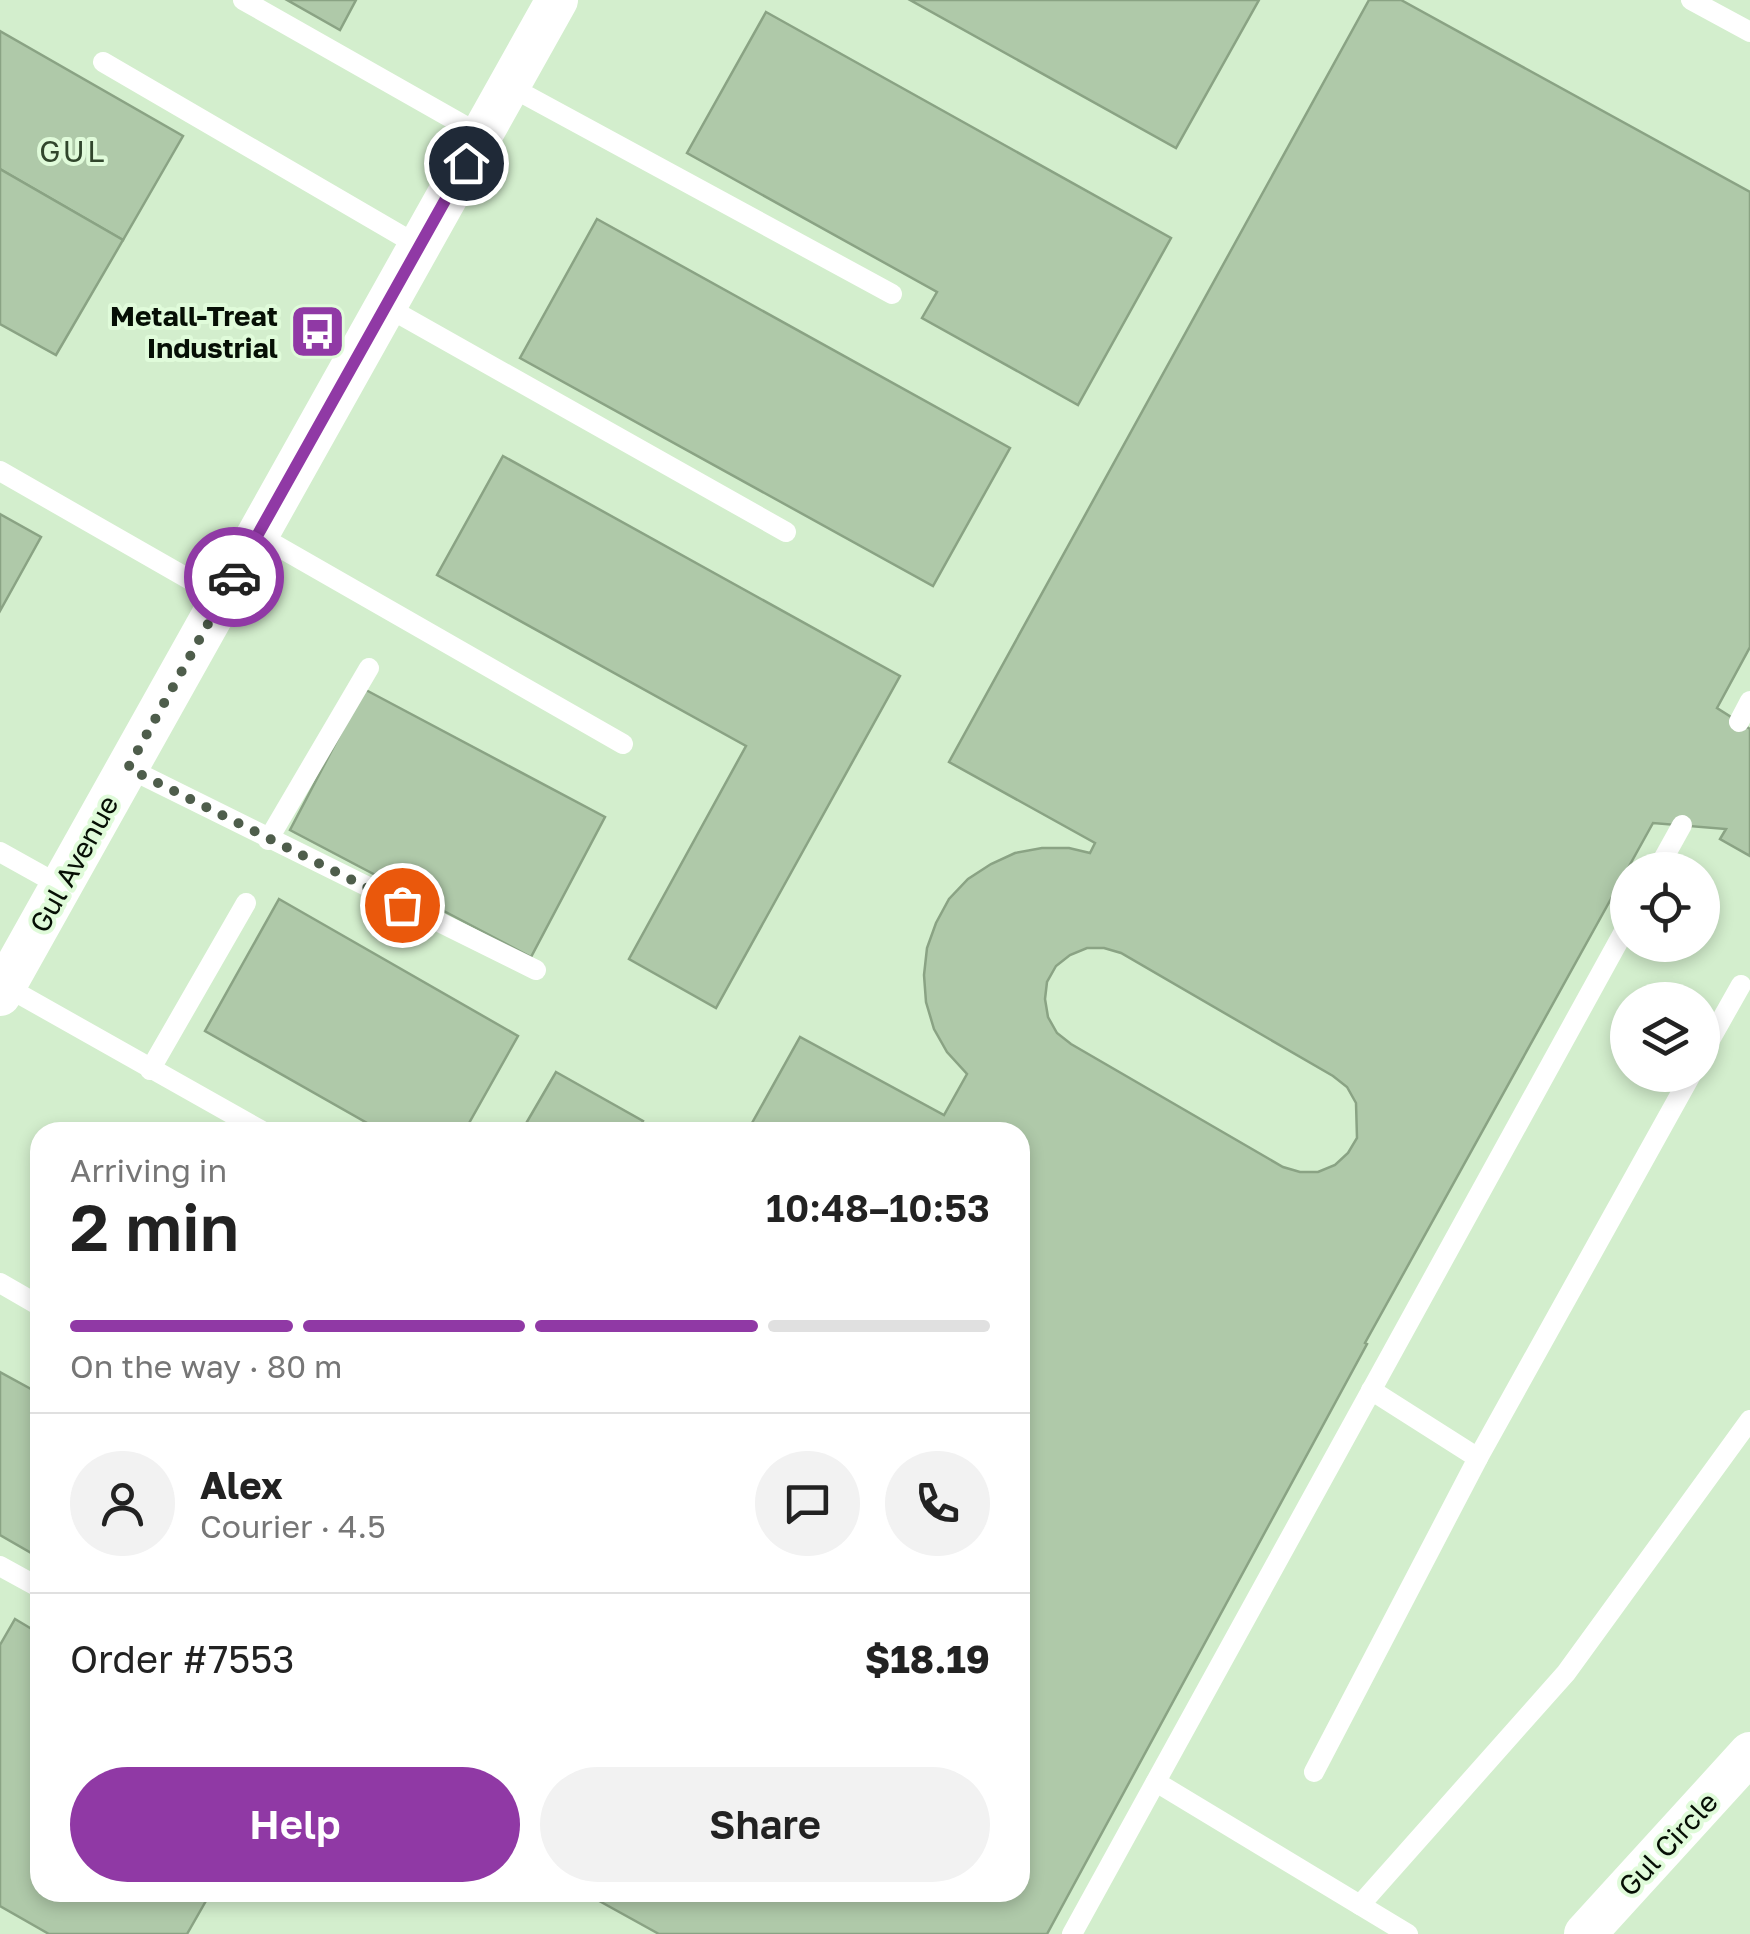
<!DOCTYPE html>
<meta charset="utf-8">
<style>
:root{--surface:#fff;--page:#f2f2f2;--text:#222;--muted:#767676;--line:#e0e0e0;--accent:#9039a5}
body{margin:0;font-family:"Golos Text",sans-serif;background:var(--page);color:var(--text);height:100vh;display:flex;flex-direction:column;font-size:38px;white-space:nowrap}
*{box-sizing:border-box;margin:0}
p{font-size:32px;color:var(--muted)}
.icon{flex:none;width:55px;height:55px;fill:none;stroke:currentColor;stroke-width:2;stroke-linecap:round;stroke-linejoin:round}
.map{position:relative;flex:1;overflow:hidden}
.drawer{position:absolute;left:30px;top:1122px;width:1000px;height:780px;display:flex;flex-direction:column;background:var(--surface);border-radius:30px;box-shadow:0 5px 15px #0003}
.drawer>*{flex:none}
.fabs{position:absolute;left:1610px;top:852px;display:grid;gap:20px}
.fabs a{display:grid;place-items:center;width:110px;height:110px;border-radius:50%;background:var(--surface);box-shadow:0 5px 15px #0003;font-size:50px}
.pin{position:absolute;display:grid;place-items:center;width:85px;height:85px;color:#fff;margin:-42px;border:5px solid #fff;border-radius:50%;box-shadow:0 2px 10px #0007}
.courier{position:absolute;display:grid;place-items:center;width:100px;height:100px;margin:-50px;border:8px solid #9039a5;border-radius:50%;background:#fff;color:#222;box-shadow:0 2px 12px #0007}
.headline em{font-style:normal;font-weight:600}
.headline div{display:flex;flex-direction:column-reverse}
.headline{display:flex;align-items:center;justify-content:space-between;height:170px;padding:0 40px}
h1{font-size:65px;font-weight:600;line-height:75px}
.bar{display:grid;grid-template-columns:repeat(4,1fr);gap:15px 10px;align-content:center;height:120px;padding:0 40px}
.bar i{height:12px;border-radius:8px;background:var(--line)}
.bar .on{background:var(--accent)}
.bar p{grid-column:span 4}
.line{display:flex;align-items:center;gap:25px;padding:0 40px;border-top:2px solid var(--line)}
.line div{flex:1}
.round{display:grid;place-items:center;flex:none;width:105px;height:105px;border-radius:52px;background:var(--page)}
.primary-button{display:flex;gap:20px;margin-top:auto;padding:20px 40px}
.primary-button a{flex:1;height:115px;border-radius:60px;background:var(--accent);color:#fff;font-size:40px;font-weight:600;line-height:115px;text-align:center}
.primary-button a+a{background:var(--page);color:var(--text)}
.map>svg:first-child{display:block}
.building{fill:#afc9a9;stroke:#8aa384;stroke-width:2.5;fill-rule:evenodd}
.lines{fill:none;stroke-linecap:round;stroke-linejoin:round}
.lane{stroke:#fff;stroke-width:20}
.street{stroke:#fff;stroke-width:42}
.done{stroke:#4e5d4b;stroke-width:10;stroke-dasharray:0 18}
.route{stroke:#9039a5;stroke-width:12}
.labels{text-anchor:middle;stroke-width:8;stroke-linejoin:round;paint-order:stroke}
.poi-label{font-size:28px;font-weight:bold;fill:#060f05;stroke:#e0fbda;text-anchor:end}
.street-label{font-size:28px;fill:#060f05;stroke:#e0fbda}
.neighbourhood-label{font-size:30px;letter-spacing:2.5px;fill:#31462c;stroke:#e0fbda}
</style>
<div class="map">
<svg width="1750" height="1934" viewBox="0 0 1750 1934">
<rect width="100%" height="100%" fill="#d3eecd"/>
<g class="building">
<path d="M287,0H356L340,30Z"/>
<path d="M910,0H1259L1176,148Z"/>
<path d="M1369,0H1401L1750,192V647L1717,708L1750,729V856L1720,839L1726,829L1653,823L1365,1343L1367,1344L1047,1934H659L583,1892H1020V1132H747L800,1037L944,1115L967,1074L947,1052L934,1029L926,1002L924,975L927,948L936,923L949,899L968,879L991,864L1015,853L1042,848H1069L1090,853L1095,843L949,762ZM1087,948H1104L1121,953L1333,1076L1347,1087L1356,1103L1357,1138L1348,1153L1335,1165L1318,1172H1300L1283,1167L1071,1044L1057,1033L1048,1017L1045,999L1047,982L1056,966L1070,955Z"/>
<path d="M766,12L1171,238L1078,405L922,318L937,292L687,153Z"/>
<path d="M0,31L183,136L123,240L0,169Z"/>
<path d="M0,169L123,240L56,355L0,324Z"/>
<path d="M597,219L1010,448L933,586L520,358Z"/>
<path d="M503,456L900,676L716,1008L629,959L746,746L437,575Z"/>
<path d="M0,514L41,537L0,611Z"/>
<path d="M364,689L605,817L531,957L290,830Z"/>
<path d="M279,899L518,1036L464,1132H383L205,1031Z"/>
<path d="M556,1072L643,1121L637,1132H521Z"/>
<path d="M0,1372L40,1394V1558L0,1535Z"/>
<path d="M15,1619L40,1634V1892H211L187,1934H49L0,1906V1645Z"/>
</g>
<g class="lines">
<g class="lane">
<path d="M243,0L481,135"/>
<path d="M1691,0L1750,32"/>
<path d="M103,62L419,246"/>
<path d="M509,86L892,294"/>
<path d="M385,306L786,532"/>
<path d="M0,471L222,598"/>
<path d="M258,535L623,744"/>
<path d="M1739,722L1750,701"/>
<path d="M128,768L536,970"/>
<path d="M268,840L369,668"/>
<path d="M0,852L61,886"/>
<path d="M1657,870L1682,825"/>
<path d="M5,986L264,1132"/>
<path d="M1702,1054L1741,985"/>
<path d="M150,1070L246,903"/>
<path d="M0,1283L40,1306"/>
<path d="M1371,1390L1478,1458L1691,1075"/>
<path d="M0,1566L40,1588"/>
<path d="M1314,1772L1478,1458"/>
<path d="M1156,1782L1408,1934"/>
<path d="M1360,1905L1566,1673L1750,1420"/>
<path d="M1072,1934L1628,924"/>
</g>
<g class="street">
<path d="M0,995L557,0"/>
<path d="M1585,1934L1750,1753"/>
</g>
</g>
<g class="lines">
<path class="done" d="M234,577L128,768L402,905"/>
<path class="route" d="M234,577L466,163"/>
</g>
<defs>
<symbol id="bus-square" viewBox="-11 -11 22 22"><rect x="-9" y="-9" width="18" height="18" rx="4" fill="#9039a5" stroke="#e0fbda"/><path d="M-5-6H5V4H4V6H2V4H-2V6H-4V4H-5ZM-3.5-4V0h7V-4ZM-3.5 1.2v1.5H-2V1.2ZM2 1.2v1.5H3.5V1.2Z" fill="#fff"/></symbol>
</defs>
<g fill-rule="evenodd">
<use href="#bus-square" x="286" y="300" width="63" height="63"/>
</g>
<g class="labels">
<g class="poi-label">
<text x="278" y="326">Metall-Treat<tspan x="278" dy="32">Industrial</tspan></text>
</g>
<g class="street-label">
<text transform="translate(74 864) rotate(-61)" y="10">Gul Avenue</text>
<text transform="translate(1668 1844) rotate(-47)" y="10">Gul Circle</text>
</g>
<g class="neighbourhood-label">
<text x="73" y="162">GUL</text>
</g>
</g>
</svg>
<div class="fabs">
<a><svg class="icon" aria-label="locate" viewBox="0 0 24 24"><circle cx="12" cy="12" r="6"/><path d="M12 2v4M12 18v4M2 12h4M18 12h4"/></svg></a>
<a><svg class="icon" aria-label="layers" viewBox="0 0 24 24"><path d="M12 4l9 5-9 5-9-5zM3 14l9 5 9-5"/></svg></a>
</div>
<div class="pin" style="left:402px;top:905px;background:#ea580c"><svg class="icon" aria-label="bag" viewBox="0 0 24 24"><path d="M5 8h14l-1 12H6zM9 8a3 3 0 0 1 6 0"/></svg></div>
<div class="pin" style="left:466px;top:163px;background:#1f2937"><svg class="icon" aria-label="home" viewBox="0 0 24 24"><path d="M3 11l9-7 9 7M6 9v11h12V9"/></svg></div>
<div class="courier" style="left:234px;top:577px"><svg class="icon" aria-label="car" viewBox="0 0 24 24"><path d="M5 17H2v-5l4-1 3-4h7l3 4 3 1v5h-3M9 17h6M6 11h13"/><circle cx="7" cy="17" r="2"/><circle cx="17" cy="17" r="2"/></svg></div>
<section class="drawer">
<div class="headline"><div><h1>2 min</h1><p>Arriving in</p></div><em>10:48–10:53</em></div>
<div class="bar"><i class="on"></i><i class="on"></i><i class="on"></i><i></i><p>On the way · 80 m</p></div>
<div class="line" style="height:180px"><a class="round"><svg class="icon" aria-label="person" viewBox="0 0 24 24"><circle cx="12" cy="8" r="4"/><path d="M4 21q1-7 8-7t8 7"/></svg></a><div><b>Alex</b><p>Courier · 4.5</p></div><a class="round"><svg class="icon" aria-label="chat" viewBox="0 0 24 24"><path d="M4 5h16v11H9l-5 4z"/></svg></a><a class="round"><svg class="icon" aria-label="phone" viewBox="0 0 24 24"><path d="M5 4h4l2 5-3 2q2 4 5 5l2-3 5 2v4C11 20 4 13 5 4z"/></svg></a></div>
<div class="line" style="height:130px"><div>Order #7553</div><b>$18.19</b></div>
<div class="primary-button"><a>Help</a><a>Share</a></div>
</section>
</div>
